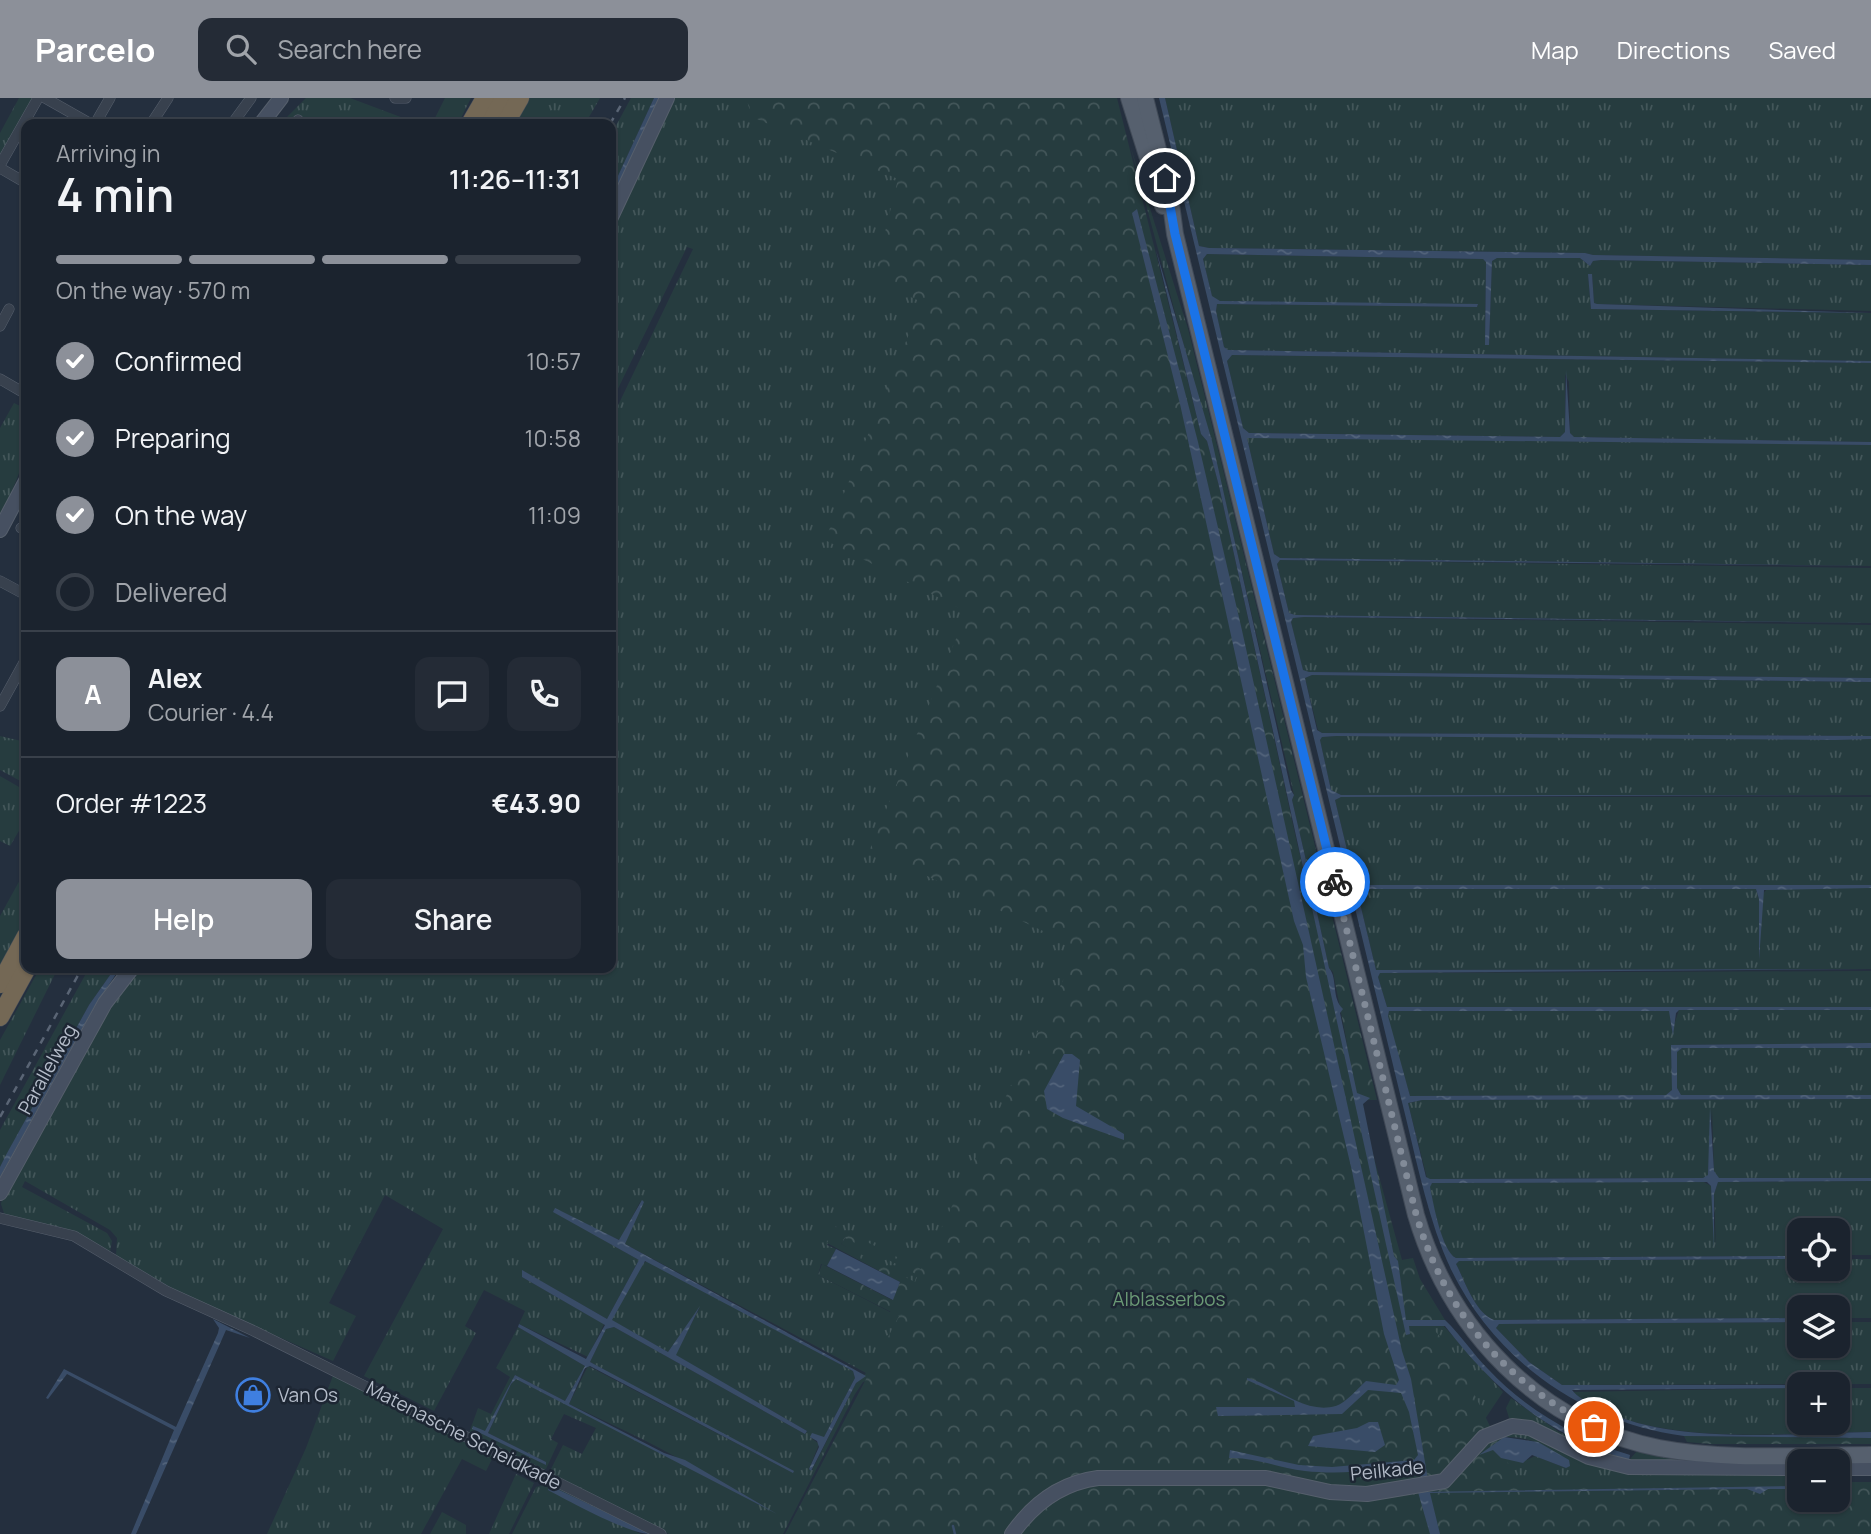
<!DOCTYPE html>
<meta charset="utf-8">
<style>
:root{--surface:#1b232e;--page:#242b36;--text:#f1f3f6;--muted:#a0a4aa;--line:#39404a;--accent:#8c9099}
body{margin:0;font-family:Manrope,sans-serif;background:var(--page);color:var(--text);height:100vh;display:flex;flex-direction:column;font-size:26px;white-space:nowrap}
*{box-sizing:border-box;margin:0}
p{font-size:23px;color:var(--muted)}
.icon{flex:none;width:38px;height:38px;fill:none;stroke:currentColor;stroke-width:2;stroke-linecap:round;stroke-linejoin:round}
.map{position:relative;flex:1;overflow:hidden}
.sheet{position:absolute;left:21px;top:21px;width:595px;height:854px;display:flex;flex-direction:column;background:var(--surface);border-radius:14px;box-shadow:0 2px 5px #0004,0 0 0 2px var(--line)}
.sheet>*{flex:none}
.fabs{position:absolute;left:1787px;top:1120px;display:grid;gap:14px}
.fabs a{display:grid;place-items:center;width:63px;height:63px;border-radius:14px;background:var(--surface);box-shadow:0 2px 5px #0004,0 0 0 2px var(--line);font-size:35px}
.pin{position:absolute;display:grid;place-items:center;width:60px;height:60px;color:#fff;margin:-30px;border:4px solid #fff;border-radius:50%;box-shadow:0 2px 7px #0007}
.courier{position:absolute;display:grid;place-items:center;width:70px;height:70px;margin:-35px;border:5px solid #1a73e8;border-radius:50%;background:#fff;color:#222;box-shadow:0 2px 9px #0007}
.head em{font-style:normal;font-weight:600}
.head div{display:flex;flex-direction:column-reverse}
.head{display:flex;align-items:center;justify-content:space-between;height:119px;padding:0 35px}
h1{font-size:46px;font-weight:600;line-height:52px}
.bar{display:grid;grid-template-columns:repeat(4,1fr);gap:10px 7px;align-content:center;height:84px;padding:0 35px}
.bar i{height:9px;border-radius:5px;background:var(--line)}
.bar .active{background:var(--accent)}
.bar p{grid-column:span 4}
.line{display:flex;align-items:center;gap:18px;padding:0 35px;border-top:2px solid var(--line)}
.line div{flex:1}
.round{display:grid;place-items:center;flex:none;width:74px;height:74px;border-radius:14px;background:var(--page)}
ol{padding:0 35px;list-style:none}
li{display:flex;align-items:center;gap:21px;height:77px}
li p{margin-inline-start:auto}
li .icon{padding:7px;border-radius:50%;background:var(--accent);color:#fff;stroke-width:4}
li:last-child{color:var(--muted)}
li i{width:38px;height:38px;border:4px solid var(--line);border-radius:50%}
.cta{display:flex;gap:14px;margin-top:auto;padding:14px 35px}
.cta a{flex:1;height:80px;border-radius:14px;background:var(--accent);color:#fff;font-size:28px;font-weight:600;line-height:80px;text-align:center}
.cta a+a{background:var(--page);color:var(--text)}
header{display:flex;align-items:center;gap:42px;box-sizing:border-box;height:98px;padding:0 35px;background:var(--accent);color:#fff}
header strong{font-size:33px}
nav{display:flex;gap:38px;margin-inline-start:auto;font-size:24px}
.search{width:490px;height:63px;background:var(--page);display:flex;align-items:center;gap:18px;box-sizing:border-box;padding:0 24px;border-radius:14px;color:var(--muted);font-size:26px}
.map>svg:first-child{display:block}
.grass{fill:url(#grass-tufts);fill-rule:evenodd}
.forest{fill:url(#forest-crowns);fill-rule:evenodd}
.water{fill:url(#water-ripples)}
.lines{fill:none;stroke-linecap:round;stroke-linejoin:round}
.stream{stroke:#394c67;stroke-width:2.5}
.street-casing{stroke:#565f6c;stroke-width:11}
.secondary-casing{stroke:#565f6c;stroke-width:16}
.primary-casing{stroke:#414a57;stroke-width:18}
.highway-casing{stroke:#434c59;stroke-width:19}
.street{stroke:#38414e;stroke-width:10}
.secondary{stroke:#465061;stroke-width:14}
.primary{stroke:#56606e;stroke-width:16}
.highway{stroke:#746855;stroke-width:18}
.rail{stroke:#5a6575;stroke-width:2.5;stroke-dasharray:7 7;stroke-linecap:butt}
.done{stroke:#828b98;stroke-width:7;stroke-dasharray:0 12.6}
.route{stroke:#1a73e8;stroke-width:9}
.labels{text-anchor:middle;stroke-width:5;stroke-linejoin:round;paint-order:stroke}
.street-label{font-size:19px;fill:#b4bcc9;stroke:#1d2633}
.park-label{font-size:19px;fill:#6b9a76;stroke:#1d2633}
.poi-label{font-size:19px;fill:#b4bcc9;stroke:#1d2633;text-anchor:start}
</style>
<header>
<strong>Parcelo</strong>
<div class="search"><svg class="icon" aria-label="search" viewBox="0 0 24 24"><circle cx="10" cy="10" r="6"/><path d="M15 15l6 6"/></svg>Search here</div>
<nav><a>Map</a><a>Directions</a><a>Saved</a></nav>
</header>
<div class="map">
<svg width="1871" height="1436" viewBox="0 0 1871 1436">
<defs>
<pattern id="grass-tufts" width="24" height="20" patternUnits="userSpaceOnUse" patternTransform="scale(1.75)"><rect width="24" height="20" fill="#263c3f"/><path d="M3 7l-1-3M5 7V3M7 7l1-3M15 17l-1-3M17 17v-4M19 17l1-3" fill="none" stroke="#435659"/></pattern>
<pattern id="forest-crowns" width="20" height="18" patternUnits="userSpaceOnUse" patternTransform="scale(1.75)"><rect width="20" height="18" fill="#263c3f"/><path d="M2 6a3 3 0 1 1 6 0M12 15a3 3 0 1 1 6 0" fill="none" stroke="#435659"/></pattern>
<pattern id="water-ripples" width="26" height="14" patternUnits="userSpaceOnUse" patternTransform="scale(1.75)"><rect width="26" height="14" fill="#394c67"/><path d="M2 4q2-2 4 0t4 0M15 11q2-2 4 0t4 0" fill="none" stroke="#53647b"/></pattern>
</defs>
<rect width="100%" height="100%" fill="#242f3e"/>
<g class="grass">
<path d="M19,0H33L0,60V35Z"/>
<path d="M306,0H350L414,24L307,26L300,18L293,26H280Z"/>
<path d="M445,0H471L458,26H432Z"/>
<path d="M527,0H600L585,26H512Z"/>
<path d="M631,0H654L611,93V37Z"/>
<path d="M672,0H753L908,78L947,204L991,506L1100,843L874,1281L863,1284L855,1296L783,1436H669L552,1378L550,1373L563,1347L582,1356L596,1330L564,1316L551,1341L558,1345L546,1371L541,1372L469,1335L478,1310L491,1316L510,1279L496,1270L518,1229L585,1268L565,1303L515,1277L485,1334L474,1329L473,1331L546,1367V1364L488,1335L511,1286L516,1281L711,1380C667,1351 617,1329 569,1306L588,1268L793,1375L590,1264L606,1231L614,1229L805,1336L807,1333L675,1257L700,1209L668,1254L611,1222L640,1166L649,1163L853,1273L855,1280L824,1339H810L819,1346L809,1371L812,1372L856,1285L866,1275L625,1146L641,1102L620,1142L554,1114L639,1162L607,1221L523,1173L522,1179L604,1226L588,1259L519,1226L525,1213L484,1192L465,1228L476,1235L434,1313L364,1278L443,1131L385,1097L329,1205L356,1218L333,1263L182,1196L116,1158L117,1140L110,1132L25,1083L22,1089L107,1135L112,1143L110,1154L64,1130L5,1118L1,1106L3,1096L109,906L137,870H611V322L693,151L687,149L611,305V127ZM836,1128L845,1140L841,1146L914,1189L890,1214L818,1177L821,1166L827,1168L836,1151L827,1147Z"/>
<path d="M1165,0H1871V162L1593,157L1585,155L1209,150L1199,148Z"/>
<path d="M1130,47L1188,231L1227,388L1222,389Z"/>
<path d="M1207,156L1483,161L1486,164L1485,246H1489L1492,163L1497,160H1580L1590,168L1593,163L1601,162L1871,167V213L1597,206L1594,205L1592,176H1588L1591,211L1871,215V263L1228,252L1224,249L1216,213L1217,206L1477,209L1478,207L1220,203L1212,199L1203,161Z"/>
<path d="M1232,257L1871,265V344L1574,339L1570,335L1569,284L1565,276V334L1560,339L1249,335L1243,330L1227,263Z"/>
<path d="M14,305L26,311C26,360 23,373 0,416V330Z"/>
<path d="M1250,339L1871,347V468L1280,460L1274,456L1247,340Z"/>
<path d="M1280,462L1871,470V525L1295,517L1289,515L1277,466Z"/>
<path d="M1304,519L1871,527V580L1309,574L1303,573L1291,524L1293,520Z"/>
<path d="M1312,577L1871,584V638L1322,635L1318,632L1305,580Z"/>
<path d="M0,638L26,644V686L0,672Z"/>
<path d="M1336,638L1871,641V697H1341L1331,692L1320,642L1322,639Z"/>
<path d="M0,678L26,693V721L10,748L0,743Z"/>
<path d="M1341,699H1871V787H1361L1355,785L1335,702Z"/>
<path d="M26,771V824L0,871V818Z"/>
<path d="M1768,790H1871V871L1376,872L1358,797L1361,791H1756L1759,801V862L1761,798Z"/>
<path d="M40,870H58L0,987V942Z"/>
<path d="M89,870H115L89,907L0,1069V1032Z"/>
<path d="M1871,873V909H1387L1378,879L1380,875Z"/>
<path d="M1679,912H1871V945L1672,947V992L1666,997L1410,998L1387,919L1389,913H1670L1672,933Z"/>
<path d="M1682,950H1871V997H1681L1677,990V954Z"/>
<path d="M1871,1001V1080H1718L1714,1073L1712,1010L1708,1078L1703,1080L1430,1081L1427,1080L1408,1005L1422,1002Z"/>
<path d="M1702,1083L1711,1088L1716,1150L1714,1096L1718,1084L1871,1083V1157H1838V1132H1799V1158L1456,1160C1442,1155 1433,1104 1429,1088L1432,1085Z"/>
<path d="M1799,1161V1171H1838V1161H1871V1220H1838V1209H1799V1220L1494,1222C1475,1215 1465,1183 1456,1166L1459,1163Z"/>
<path d="M1799,1224V1248H1838V1224H1871V1286L1562,1287L1529,1264L1496,1230L1499,1226Z"/>
<path d="M1442,1226L1503,1294L1471,1342L1409,1228Z"/>
<path d="M334,1275L495,1355L486,1373L462,1361L421,1436H267L306,1350Z"/>
<path d="M1799,1290V1325H1838V1290H1871V1334C1780,1334 1646,1352 1572,1294Z"/>
<path d="M1511,1300L1559,1334L1630,1361L1638,1352L1717,1363L1622,1364L1510,1323L1506,1310Z"/>
<path d="M1527,1333L1591,1363L1799,1374V1388L1436,1390L1494,1337ZM1504,1339C1531,1338 1551,1348 1566,1370L1535,1358L1527,1362Z"/>
<path d="M521,1369L651,1436L550,1389L548,1392L641,1436H512L536,1389L543,1387L519,1372Z"/>
<path d="M516,1376L534,1385L509,1436H489Z"/>
<path d="M442,1414L466,1427V1436H430Z"/>
</g>
<g class="forest">
<path d="M746,0H1117L1201,336L1207,343L1219,388L1297,745L1348,950L1333,874L1329,870L1313,796L1315,789L1311,784L1292,702L1294,697L1222,389L1227,388L1377,1002H1358L1402,1162L1413,1160L1420,1181L1445,1222L1426,1223L1453,1253L1518,1385L1799,1384V1402H1838V1384H1871V1436H785L899,1218L818,1177L822,1166L892,1202L900,1184L827,1145L835,1128L921,1171L1079,850L870,751L967,514L825,442L922,204L873,183L898,81L752,19ZM845,1140L918,1177L915,1184L841,1146Z"/>
<path d="M1684,1338L1871,1340V1346H1710L1687,1344Z"/>
</g>
<g class="water">
<path d="M654,0H659L611,103V93Z"/>
<path d="M1159,0H1165L1199,148L1209,150L1585,155L1593,157L1871,162V167L1601,162L1593,163L1590,168L1580,160H1497L1492,163L1489,247H1485L1486,164L1483,161L1207,156L1203,161L1212,198L1220,203L1478,206L1477,209L1217,206L1216,213L1224,249L1228,252L1871,263V265L1232,257L1227,263L1243,330L1249,335L1560,339L1565,334L1566,272L1570,335L1574,339L1871,344V347L1247,340L1274,456L1280,460L1871,468L1280,462L1277,466L1289,515L1295,517L1871,525L1304,519L1293,520L1291,524L1303,572L1309,574L1871,580V584L1312,577L1305,580L1317,632L1322,635L1871,638V641L1835,642L1336,638L1322,639L1320,642L1331,692L1341,697H1871L1341,699L1335,702L1355,785L1361,787H1871V790L1764,792L1759,862V801L1756,791H1362L1358,797L1376,872L1871,871L1380,875L1378,879L1387,909H1871V912H1679L1676,915L1673,938L1669,913H1389L1388,918L1410,998L1666,997L1672,992L1671,947L1871,945V950H1682L1677,954V990L1681,997H1871V1001L1422,1002L1408,1005L1426,1079L1430,1081L1703,1080L1708,1077L1710,1009L1714,1073L1719,1080H1871V1083L1718,1084L1714,1096V1150L1711,1088L1707,1084L1432,1085L1430,1089C1433,1104 1442,1154 1456,1160L1799,1158V1161L1459,1163L1456,1166C1465,1183 1475,1215 1494,1222L1799,1220V1224L1499,1226L1496,1230L1529,1264L1562,1287H1799V1290L1572,1292C1577,1299 1586,1303 1594,1307C1664,1349 1789,1335 1871,1334V1340L1684,1338C1577,1324 1483,1254 1443,1153C1424,1104 1414,1051 1401,1000Z"/>
<path d="M1137,111L1198,344L1241,528L1402,1253L1411,1281L1428,1382L1421,1381L1419,1369L1415,1368C1379,1372 1341,1377 1305,1373C1279,1370 1255,1359 1229,1360L1230,1352L1299,1367L1332,1369L1414,1362L1418,1357L1409,1314L1401,1295L1368,1292L1342,1316L1218,1318L1216,1309H1295L1294,1303L1247,1282V1280C1276,1287 1303,1317 1336,1308C1346,1305 1358,1290 1366,1283L1396,1287L1399,1282L1384,1236L1352,1073L1306,879L1303,847L1294,823L1180,306L1132,115Z"/>
<path d="M1156,152L1212,343L1291,692L1294,697L1292,702L1311,784L1315,789L1313,796L1329,870C1338,880 1331,900 1343,911L1340,915L1357,995L1370,1000L1363,1006L1394,1158L1398,1163L1406,1222H1445C1461,1237 1473,1256 1488,1271C1525,1311 1577,1341 1630,1357L1629,1362C1549,1338 1494,1292 1445,1228H1409L1410,1236L1406,1237L1219,388L1207,343L1201,336Z"/>
<path d="M1588,176H1592L1594,205L1597,206L1871,215L1591,211Z"/>
<path d="M115,870H120L94,909L0,1079V1069L6,1057L89,907Z"/>
<path d="M1064,956H1072L1080,962L1076,1008L1124,1036V1042L1063,1020L1047,1011L1044,993Z"/>
<path d="M642,1102L644,1104L625,1146L866,1278L856,1285L811,1373L809,1371L819,1349L817,1343L810,1339L812,1335L824,1339L855,1280L853,1273L645,1163L612,1222L668,1254L700,1208L676,1257L807,1333L805,1336L614,1229L606,1231L590,1264L794,1373L793,1375L590,1268L585,1270L569,1306L664,1355L685,1362L777,1416L516,1281L511,1286L488,1335L546,1364V1367L472,1331L473,1328L485,1333L515,1277L565,1303L585,1268L518,1229L519,1226L586,1261L605,1227L522,1179V1172L607,1221L639,1162L553,1114L555,1110L619,1142Z"/>
<path d="M836,1151L900,1184L893,1202L827,1168Z"/>
<path d="M213,1221L250,1240L226,1232L136,1436H131L174,1332L67,1276L48,1301L46,1300L64,1271L176,1329L218,1235L219,1230Z"/>
<path d="M1369,1324H1378L1385,1347L1375,1354L1308,1348L1313,1338L1357,1330Z"/>
<path d="M1504,1339L1538,1344L1569,1362L1570,1368L1566,1370L1532,1357L1523,1365L1501,1360L1493,1352L1479,1357Z"/>
<path d="M1799,1388V1391H1768L1760,1396L1747,1391L1430,1395L1440,1436H1430L1418,1394Z"/>
<path d="M549,1389H553L651,1436C628,1436 571,1404 548,1392Z"/>
</g>
<g class="lines">
<path class="stream" d="M953,1428L955,1436"/>
<defs>
<g id="street">
<path d="M45,0L91,26"/>
<path d="M395,0H406"/>
<path d="M95,26L110,0"/>
<path d="M151,26L168,0"/>
<path d="M232,26L251,0"/>
<path d="M295,26L298,22"/>
<path d="M0,67L38,0"/>
<path d="M0,70L26,85"/>
<path d="M0,228L9,211"/>
<path d="M0,281L26,296"/>
<path d="M21,430L26,432"/>
<path d="M0,483L26,497"/>
<path d="M0,608L26,561"/>
<path d="M0,1120L74,1138L166,1193L254,1233L661,1436"/>
</g>
<g id="secondary">
<path d="M261,26L281,0"/>
<path d="M611,119L667,0"/>
<path d="M0,432L26,383"/>
<path d="M0,1095L105,905L132,870"/>
<path d="M1838,1370H1871"/>
<path d="M1012,1436C1033,1406 1060,1385 1098,1380H1266L1330,1394L1367,1396L1444,1383L1484,1339L1512,1328L1530,1330L1589,1359L1629,1369L1799,1370"/>
</g>
<g id="primary">
<path d="M1129,0L1163,108"/>
<path d="M1145,0L1170,99L1175,136L1416,1117C1450,1232 1538,1326 1659,1350C1728,1363 1801,1357 1871,1357"/>
</g>
<g id="highway">
<path d="M470,26L485,0"/>
<path d="M490,26L504,0"/>
<path d="M505,26L520,0"/>
<path d="M0,886L26,838"/>
<path d="M0,919L27,870"/>
</g>
</defs>
<use href="#street" class="street-casing"/>
<use href="#secondary" class="secondary-casing"/>
<use href="#primary" class="primary-casing"/>
<use href="#highway" class="highway-casing"/>
<use href="#street" class="street"/>
<use href="#secondary" class="secondary"/>
<use href="#primary" class="primary"/>
<use href="#highway" class="highway"/>
<g class="rail">
<path d="M610,26L625,0"/>
<path d="M0,1019L82,870"/>
</g>
</g>
<g class="lines">
<path class="done" d="M1335,784L1416,1116C1444,1212 1504,1284 1594,1329"/>
<path class="route" d="M1165,80L1175,136L1335,784"/>
</g>
<defs>
<symbol id="shop-ring" viewBox="-11 -11 22 22"><circle r="9.5" fill="#1d2633" stroke="#3f7fe0" stroke-width="1.5"/><path d="M-5-2.5h2.3a2.7 3.5 0 0 1 5.4 0H5L5.5 6h-11ZM-1.5-2.5h3a1.5 2.3 0 0 0-3 0Z" fill="#3f7fe0"/></symbol>
</defs>
<g fill-rule="evenodd">
<use href="#shop-ring" x="234" y="1278" width="38" height="38"/>
</g>
<g class="labels">
<g class="street-label">
<text transform="translate(47 971) rotate(-61)" y="7">Parallelweg</text>
<text transform="translate(464 1337) rotate(27)" y="7">Matenasche Scheidkade</text>
<text transform="translate(1387 1372) rotate(-6)" y="7">Peilkade</text>
</g>
<g class="park-label">
<text x="1169" y="1208">Alblasserbos</text>
</g>
<g class="poi-label">
<text x="278" y="1304">Van Os</text>
</g>
</g>
</svg>
<div class="fabs">
<a><svg class="icon" aria-label="locate" viewBox="0 0 24 24"><circle cx="12" cy="12" r="6"/><path d="M12 2v4M12 18v4M2 12h4M18 12h4"/></svg></a>
<a><svg class="icon" aria-label="layers" viewBox="0 0 24 24"><path d="M12 4l9 5-9 5-9-5zM3 14l9 5 9-5"/></svg></a>
<a>+</a>
<a>−</a>
</div>
<div class="pin" style="left:1594px;top:1329px;background:#ea580c"><svg class="icon" aria-label="bag" viewBox="0 0 24 24"><path d="M5 8h14l-1 12H6zM9 8a3 3 0 0 1 6 0"/></svg></div>
<div class="pin" style="left:1165px;top:80px;background:#1f2937"><svg class="icon" aria-label="home" viewBox="0 0 24 24"><path d="M3 11l9-7 9 7M6 9v11h12V9"/></svg></div>
<div class="courier" style="left:1335px;top:784px"><svg class="icon" aria-label="bike" viewBox="0 0 24 24"><circle cx="6" cy="16" r="4"/><circle cx="18" cy="16" r="4"/><path d="M6 16l4-8h5l3 8M10 8l3 8H6M13 5h3"/></svg></div>
<section class="sheet">
<div class="head"><div><h1>4 min</h1><p>Arriving in</p></div><em>11:26–11:31</em></div>
<div class="bar"><i class="active"></i><i class="active"></i><i class="active"></i><i></i><p>On the way · 570 m</p></div>
<ol>
<li><svg class="icon" aria-label="check" viewBox="0 0 24 24"><path d="M5 12l5 5 9-10"/></svg>Confirmed<p>10:57</p></li>
<li><svg class="icon" aria-label="check" viewBox="0 0 24 24"><path d="M5 12l5 5 9-10"/></svg>Preparing<p>10:58</p></li>
<li><svg class="icon" aria-label="check" viewBox="0 0 24 24"><path d="M5 12l5 5 9-10"/></svg>On the way<p>11:09</p></li>
<li><i></i>Delivered</li>
</ol>
<div class="line" style="height:126px"><b class="round" style="background:var(--accent);color:#fff">A</b><div><b>Alex</b><p>Courier · 4.4</p></div><a class="round"><svg class="icon" aria-label="chat" viewBox="0 0 24 24"><path d="M4 5h16v11H9l-5 4z"/></svg></a><a class="round"><svg class="icon" aria-label="phone" viewBox="0 0 24 24"><path d="M5 4h4l2 5-3 2q2 4 5 5l2-3 5 2v4C11 20 4 13 5 4z"/></svg></a></div>
<div class="line" style="height:91px"><div>Order #1223</div><b>€43.90</b></div>
<div class="cta"><a>Help</a><a>Share</a></div>
</section>
</div>
